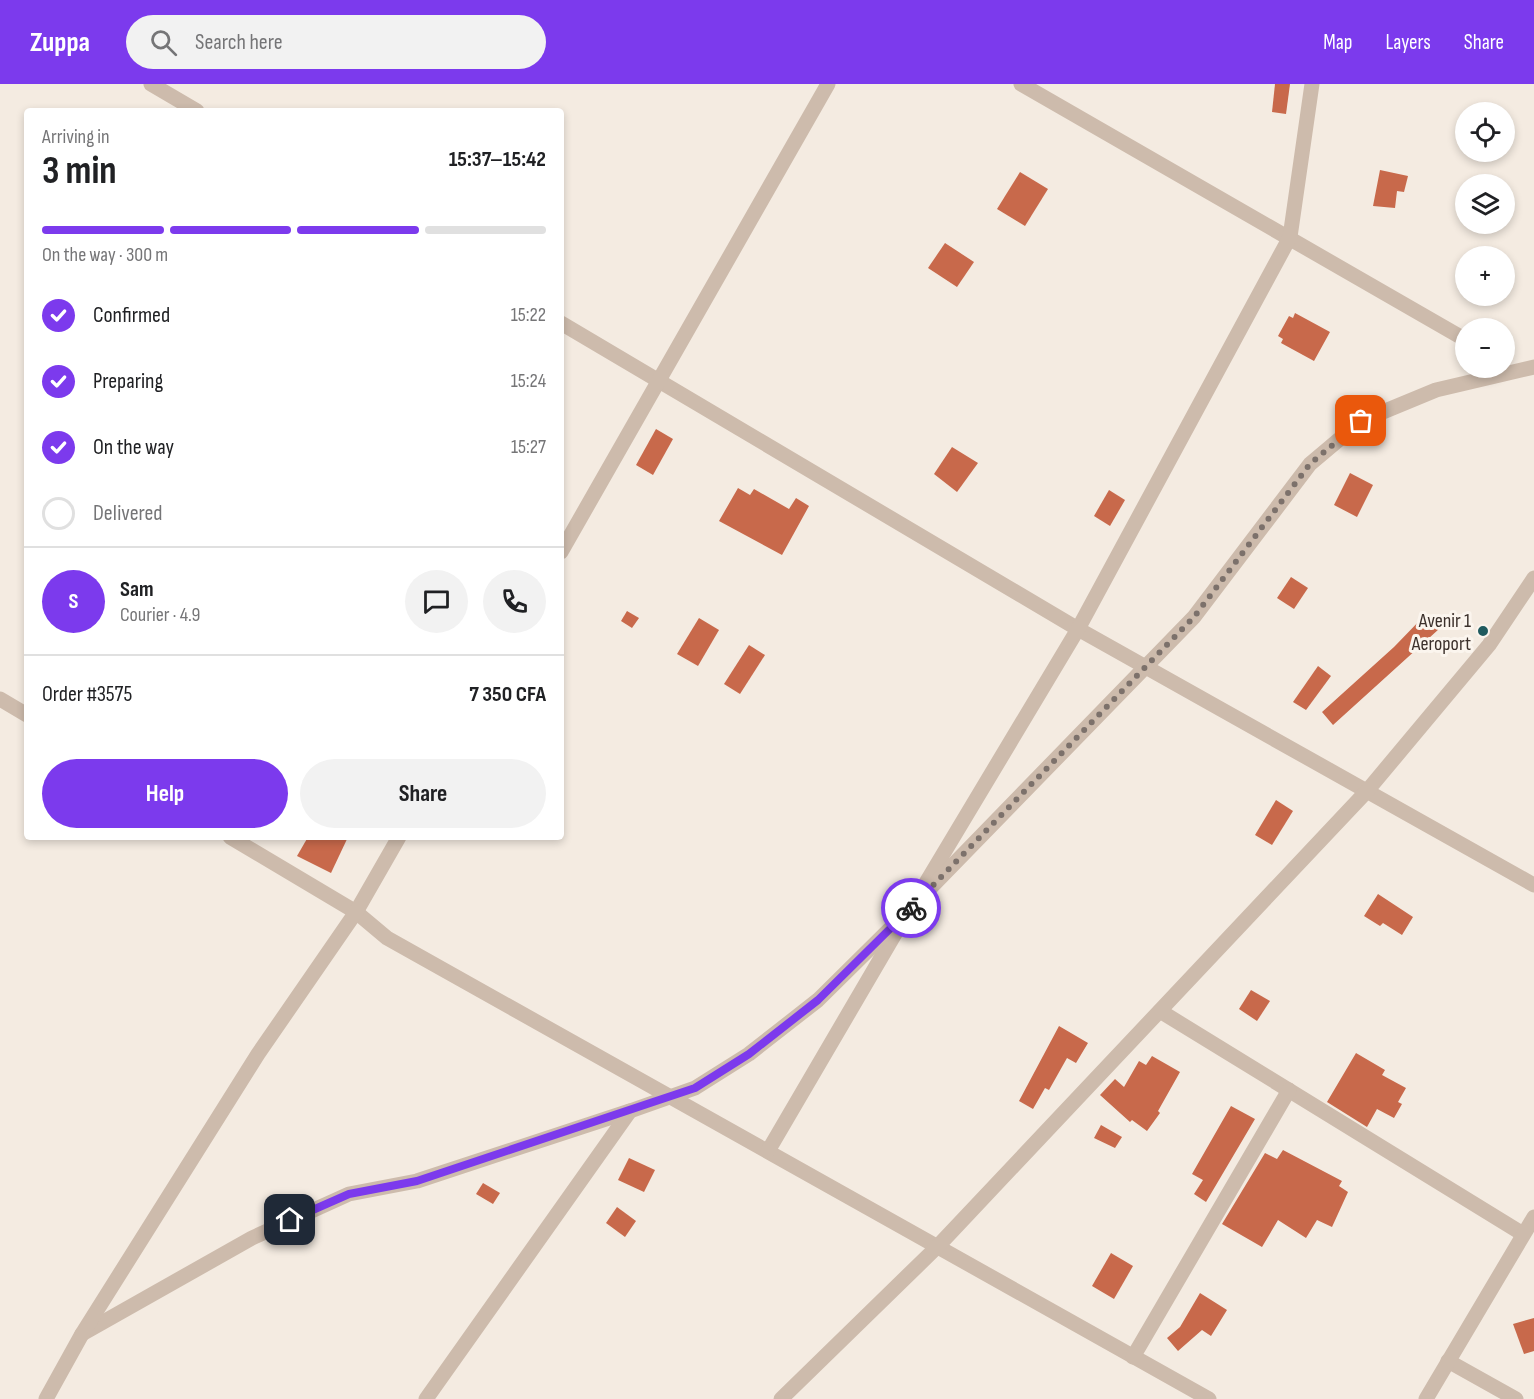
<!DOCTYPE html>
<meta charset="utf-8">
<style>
:root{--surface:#fff;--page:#f2f2f2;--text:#202124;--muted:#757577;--line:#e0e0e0;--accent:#7c3aed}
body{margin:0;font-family:"Sofia Sans Condensed",sans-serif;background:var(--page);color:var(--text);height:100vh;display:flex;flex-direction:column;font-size:22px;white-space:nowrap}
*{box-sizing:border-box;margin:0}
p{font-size:20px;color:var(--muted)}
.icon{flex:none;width:33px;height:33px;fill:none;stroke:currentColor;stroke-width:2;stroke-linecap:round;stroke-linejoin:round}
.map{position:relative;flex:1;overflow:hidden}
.side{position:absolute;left:24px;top:24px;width:540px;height:732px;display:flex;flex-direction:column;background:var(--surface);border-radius:6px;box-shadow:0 3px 9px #0003}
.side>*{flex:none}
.controls{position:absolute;left:1455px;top:18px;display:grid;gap:12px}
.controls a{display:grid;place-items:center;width:60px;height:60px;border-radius:50%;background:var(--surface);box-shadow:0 3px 9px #0003;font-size:30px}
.pin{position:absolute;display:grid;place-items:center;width:51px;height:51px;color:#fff;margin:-26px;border-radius:12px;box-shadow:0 3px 9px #0006}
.courier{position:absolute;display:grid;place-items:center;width:60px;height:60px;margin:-30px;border:4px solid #7c3aed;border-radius:50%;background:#fff;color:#222;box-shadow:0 2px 8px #0007}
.overview em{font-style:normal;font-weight:700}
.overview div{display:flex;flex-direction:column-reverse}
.overview{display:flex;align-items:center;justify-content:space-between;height:102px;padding:0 18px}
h1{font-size:39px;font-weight:700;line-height:45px}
.bar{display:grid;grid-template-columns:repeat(4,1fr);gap:9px 6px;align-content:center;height:72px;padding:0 18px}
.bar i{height:8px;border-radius:4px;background:var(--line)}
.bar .on{background:var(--accent)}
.bar p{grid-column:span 4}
.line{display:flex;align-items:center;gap:15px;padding:0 18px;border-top:2px solid var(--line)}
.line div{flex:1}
.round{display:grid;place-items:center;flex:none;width:63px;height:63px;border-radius:32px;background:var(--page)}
ol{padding:0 18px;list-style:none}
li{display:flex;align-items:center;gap:18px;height:66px}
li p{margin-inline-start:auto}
li .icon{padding:6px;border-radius:50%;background:var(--accent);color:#fff;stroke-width:4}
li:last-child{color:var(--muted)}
li i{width:33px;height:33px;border:3px solid var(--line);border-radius:50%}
.primary-button{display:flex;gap:12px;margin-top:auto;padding:12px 18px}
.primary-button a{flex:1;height:69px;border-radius:36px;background:var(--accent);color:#fff;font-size:24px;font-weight:700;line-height:69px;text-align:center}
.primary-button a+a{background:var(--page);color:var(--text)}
header{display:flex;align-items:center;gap:36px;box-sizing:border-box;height:84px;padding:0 30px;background:var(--accent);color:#fff}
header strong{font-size:28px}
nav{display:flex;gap:33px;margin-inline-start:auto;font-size:21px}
.search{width:420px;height:54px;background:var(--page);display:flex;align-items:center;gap:15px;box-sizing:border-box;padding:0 21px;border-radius:33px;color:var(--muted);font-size:22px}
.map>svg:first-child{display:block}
.building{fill:#c8694b}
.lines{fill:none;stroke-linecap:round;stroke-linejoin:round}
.street{stroke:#cdbbac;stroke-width:15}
.done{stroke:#7c716b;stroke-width:6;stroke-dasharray:0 10.8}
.route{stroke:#7c3aed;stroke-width:8}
.poi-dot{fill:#1f5a5e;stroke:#fbf5ee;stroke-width:2}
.labels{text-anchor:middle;stroke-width:6;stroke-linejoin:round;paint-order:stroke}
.poi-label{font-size:20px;fill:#3b302b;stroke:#fbf5ee;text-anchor:end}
</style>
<header>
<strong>Zuppa</strong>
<div class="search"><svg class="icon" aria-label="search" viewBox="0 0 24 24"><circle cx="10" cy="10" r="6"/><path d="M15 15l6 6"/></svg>Search here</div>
<nav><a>Map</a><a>Layers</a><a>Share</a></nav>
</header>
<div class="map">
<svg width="1534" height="1315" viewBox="0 0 1534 1315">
<rect width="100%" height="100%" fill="#f4ebe1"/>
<g class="building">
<path d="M1275,0H1290L1286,30L1272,28Z"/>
<path d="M1380,86L1408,92L1404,108L1397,107L1395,124L1373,122Z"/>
<path d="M1020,88L1048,105L1025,142L997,125Z"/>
<path d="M945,159L974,178L957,203L928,184Z"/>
<path d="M1295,229L1330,248L1314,277L1281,259L1283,255L1278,252L1289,232L1293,234Z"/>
<path d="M656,345L673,355L653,391L636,381Z"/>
<path d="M952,363L978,379L957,408L934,390Z"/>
<path d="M1350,389L1373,401L1357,433L1334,421Z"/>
<path d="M738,404L750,411L754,405L789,425L796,414L809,422L782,471L719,437Z"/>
<path d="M1109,406L1125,416L1110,442L1094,432Z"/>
<path d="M1291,493L1308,504L1294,525L1277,514Z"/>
<path d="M627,527L639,534L632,544L621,537Z"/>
<path d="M1425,531L1439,545L1333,641L1322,628L1394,563Z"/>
<path d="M699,534L719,546L698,582L677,570Z"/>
<path d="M749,561L765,571L740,610L724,600Z"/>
<path d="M1318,582L1331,592L1306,626L1293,618Z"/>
<path d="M1276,716L1293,727L1272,761L1255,751Z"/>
<path d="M308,753H348L331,789L297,772Z"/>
<path d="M1378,810L1413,833L1402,851L1383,839L1380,842L1364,832Z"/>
<path d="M1251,906L1270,917L1257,937L1239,925Z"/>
<path d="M1059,942L1088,959L1076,979L1067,974L1049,1006L1045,1004L1033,1025L1019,1017Z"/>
<path d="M1356,969L1385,986L1382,991L1406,1004L1398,1018L1402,1020L1394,1034L1377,1025L1367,1043L1327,1018Z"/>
<path d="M1152,972L1180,988L1158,1027L1160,1029L1147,1047L1132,1036L1130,1038L1100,1011L1115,995L1124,1003L1139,977L1146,981Z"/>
<path d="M1231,1022L1255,1035L1206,1118L1194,1110L1203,1096L1192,1090Z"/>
<path d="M1101,1041L1122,1053L1115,1064L1094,1054Z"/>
<path d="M1283,1066L1342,1097L1339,1102L1348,1108L1332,1143L1317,1136L1306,1154L1278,1136L1262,1163L1222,1140L1265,1069L1277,1075Z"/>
<path d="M629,1074L655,1086L644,1108L618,1096Z"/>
<path d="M483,1099L500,1109L493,1120L476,1110Z"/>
<path d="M617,1123L636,1137L625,1153L606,1139Z"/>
<path d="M1111,1169L1133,1182L1114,1215L1092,1202Z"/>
<path d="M1200,1209L1227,1226L1211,1252L1202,1246L1178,1267L1167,1254L1180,1243Z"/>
<path d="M1534,1234V1267L1524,1270L1513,1240Z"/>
</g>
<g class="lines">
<g class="street">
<path d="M151,0L197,27"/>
<path d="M1021,0L1466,256"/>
<path d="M561,239L1078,545L1534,801"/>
<path d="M561,468L828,0"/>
<path d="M0,615L27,631"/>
<path d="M230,753L356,828L387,854L1209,1315"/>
<path d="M924,802L1078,545L1290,153L1312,0"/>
<path d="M1160,927L1523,1150"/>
<path d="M768,1067L899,843"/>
<path d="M82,1250L252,1154L349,1110L417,1097L630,1027L695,1004L749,970L818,916L911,824L1194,533L1310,380L1361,337L1436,306L1534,283"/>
<path d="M1133,1273L1289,1006"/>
<path d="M1448,1277L1516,1315"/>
<path d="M46,1315L82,1250L258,970L356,828L399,753"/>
<path d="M426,1315L630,1027"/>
<path d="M781,1315L938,1162L1367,707L1489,561L1534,494"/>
<path d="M1426,1315L1534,1133"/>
</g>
</g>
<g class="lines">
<path class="done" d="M911,824L1194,533L1310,380L1361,337"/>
<path class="route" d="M290,1136L349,1110L417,1097L695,1004L749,970L818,916L911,824"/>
</g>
<circle class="poi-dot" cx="1483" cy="547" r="6"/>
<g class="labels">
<g class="poi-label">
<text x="1471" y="543">Avenir 1<tspan x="1471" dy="23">Aeroport</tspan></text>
</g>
</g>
</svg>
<div class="controls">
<a><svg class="icon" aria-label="locate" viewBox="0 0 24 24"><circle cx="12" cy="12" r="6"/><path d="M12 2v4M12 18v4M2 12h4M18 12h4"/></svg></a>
<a><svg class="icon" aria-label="layers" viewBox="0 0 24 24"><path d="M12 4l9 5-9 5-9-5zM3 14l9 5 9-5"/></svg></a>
<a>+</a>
<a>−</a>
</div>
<div class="pin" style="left:1361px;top:337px;background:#ea580c"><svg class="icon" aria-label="bag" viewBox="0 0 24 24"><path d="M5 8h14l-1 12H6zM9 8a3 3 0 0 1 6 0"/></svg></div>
<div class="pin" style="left:290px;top:1136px;background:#1f2937"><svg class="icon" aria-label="home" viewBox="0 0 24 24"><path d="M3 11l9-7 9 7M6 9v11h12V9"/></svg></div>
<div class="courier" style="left:911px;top:824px"><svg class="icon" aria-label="bike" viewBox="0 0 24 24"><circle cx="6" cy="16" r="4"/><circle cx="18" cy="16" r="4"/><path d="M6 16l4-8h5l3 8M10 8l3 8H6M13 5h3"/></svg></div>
<section class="side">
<div class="overview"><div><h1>3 min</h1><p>Arriving in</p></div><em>15:37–15:42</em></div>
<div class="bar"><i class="on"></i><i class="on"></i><i class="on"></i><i></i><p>On the way · 300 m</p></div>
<ol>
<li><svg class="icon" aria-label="check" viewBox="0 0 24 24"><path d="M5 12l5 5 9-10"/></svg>Confirmed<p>15:22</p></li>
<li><svg class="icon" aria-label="check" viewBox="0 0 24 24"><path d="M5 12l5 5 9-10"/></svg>Preparing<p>15:24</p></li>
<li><svg class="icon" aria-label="check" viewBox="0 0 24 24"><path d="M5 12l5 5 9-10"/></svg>On the way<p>15:27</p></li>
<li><i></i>Delivered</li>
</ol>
<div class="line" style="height:108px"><b class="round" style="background:var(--accent);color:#fff">S</b><div><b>Sam</b><p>Courier · 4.9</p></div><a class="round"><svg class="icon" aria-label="chat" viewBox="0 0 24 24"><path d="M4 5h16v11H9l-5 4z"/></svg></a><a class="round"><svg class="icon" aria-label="phone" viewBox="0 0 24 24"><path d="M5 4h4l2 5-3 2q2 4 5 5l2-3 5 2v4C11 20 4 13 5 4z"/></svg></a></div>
<div class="line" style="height:78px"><div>Order #3575</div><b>7 350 CFA</b></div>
<div class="primary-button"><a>Help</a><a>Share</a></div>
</section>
</div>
